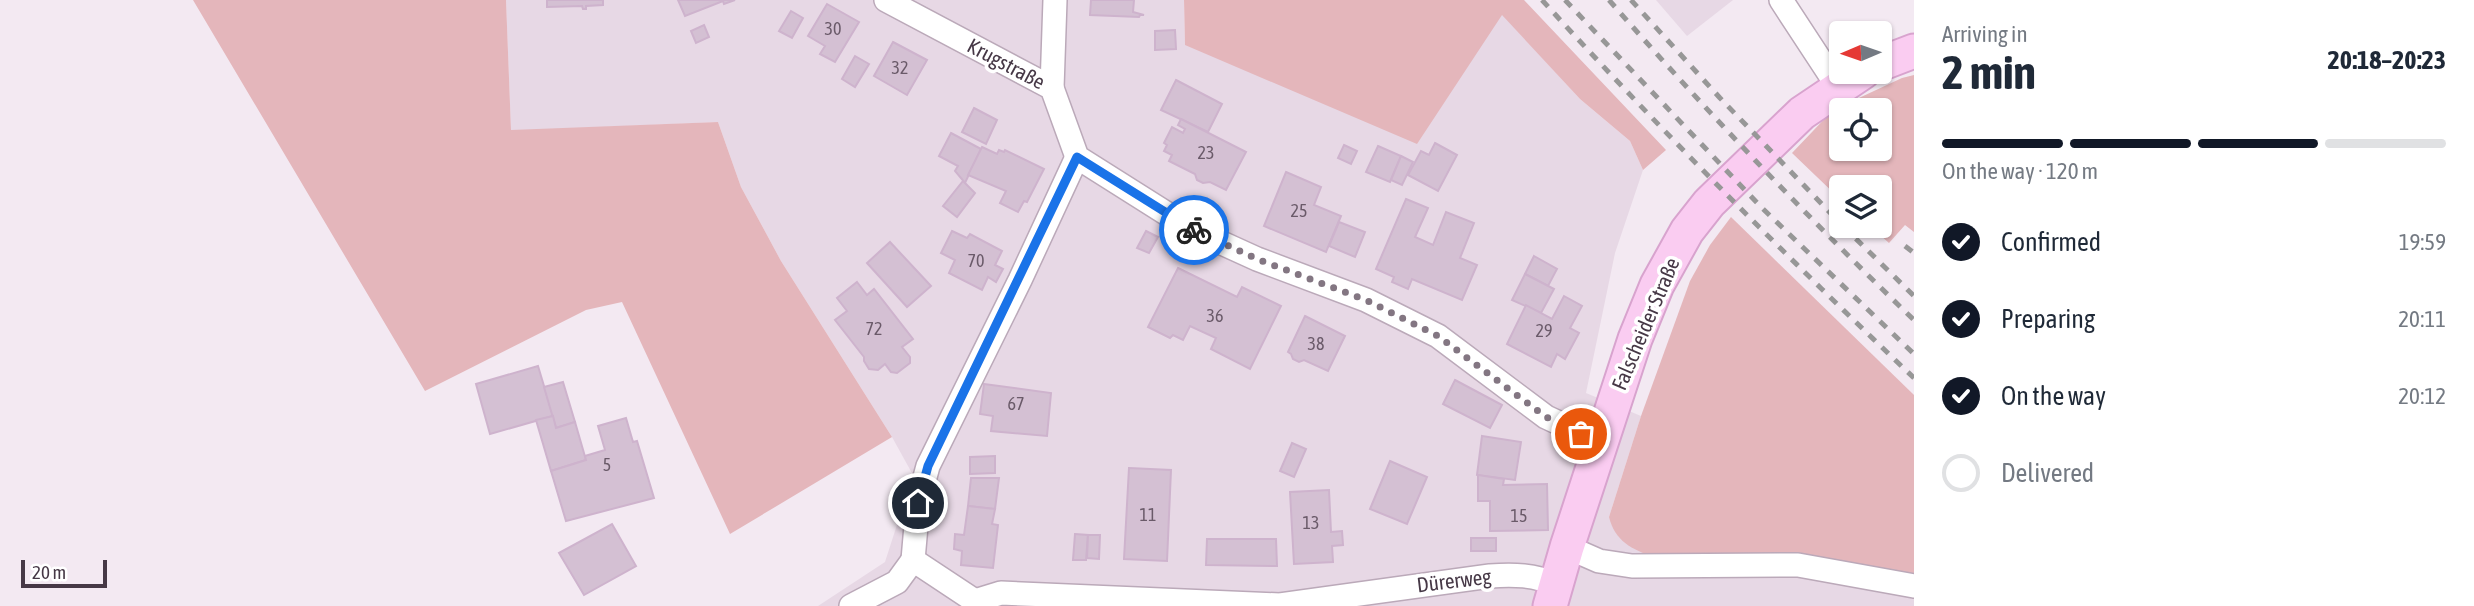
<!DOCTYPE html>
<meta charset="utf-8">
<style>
:root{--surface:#fff;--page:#f2f2f3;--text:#1f2937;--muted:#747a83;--line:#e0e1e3;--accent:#111827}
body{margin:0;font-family:"Asap Condensed",sans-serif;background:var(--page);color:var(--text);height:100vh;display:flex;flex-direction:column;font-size:26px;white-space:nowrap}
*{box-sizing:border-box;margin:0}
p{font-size:23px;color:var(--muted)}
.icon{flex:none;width:38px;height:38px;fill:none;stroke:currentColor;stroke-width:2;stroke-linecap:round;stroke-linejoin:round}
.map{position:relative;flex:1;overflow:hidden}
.side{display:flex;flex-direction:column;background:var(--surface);width:560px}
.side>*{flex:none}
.needle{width:46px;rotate:268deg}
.tools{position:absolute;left:1829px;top:21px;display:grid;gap:14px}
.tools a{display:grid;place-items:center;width:63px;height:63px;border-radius:7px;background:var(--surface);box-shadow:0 2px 5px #0004;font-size:35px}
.scale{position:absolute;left:21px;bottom:18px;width:86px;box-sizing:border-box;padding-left:7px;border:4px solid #463846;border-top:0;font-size:19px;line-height:24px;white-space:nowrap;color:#463846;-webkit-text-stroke:5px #fff;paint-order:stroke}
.pin{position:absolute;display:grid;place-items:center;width:60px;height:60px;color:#fff;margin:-30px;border:4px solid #fff;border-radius:50%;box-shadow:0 2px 7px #0007}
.courier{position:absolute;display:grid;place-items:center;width:70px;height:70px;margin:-35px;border:5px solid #1a73e8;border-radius:50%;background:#fff;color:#222;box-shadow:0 2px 9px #0007}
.headline em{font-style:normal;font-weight:700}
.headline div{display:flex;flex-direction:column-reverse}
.headline{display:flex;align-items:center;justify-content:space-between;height:119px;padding:0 28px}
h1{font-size:46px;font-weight:700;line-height:52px}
.bar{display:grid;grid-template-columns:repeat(4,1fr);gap:10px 7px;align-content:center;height:84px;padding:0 28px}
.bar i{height:9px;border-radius:5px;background:var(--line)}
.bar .on{background:var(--accent)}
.bar p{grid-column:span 4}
ol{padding:0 28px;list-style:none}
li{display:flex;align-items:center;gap:21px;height:77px}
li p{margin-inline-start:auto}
li .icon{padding:7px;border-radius:50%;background:var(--accent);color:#fff;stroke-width:4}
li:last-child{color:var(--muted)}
li i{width:38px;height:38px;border:4px solid var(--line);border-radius:50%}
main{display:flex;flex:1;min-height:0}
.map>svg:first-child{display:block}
.residential{fill:#e7d8e5}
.green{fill:#e4b6bb;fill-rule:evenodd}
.building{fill:#d4c0d3;stroke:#ceb3cd;stroke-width:2}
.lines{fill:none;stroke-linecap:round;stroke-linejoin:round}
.street-casing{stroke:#bba9b9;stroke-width:26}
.secondary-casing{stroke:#d8a3ce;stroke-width:37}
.street{stroke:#fff;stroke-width:23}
.secondary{stroke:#faccf1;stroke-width:33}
.rail{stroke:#979797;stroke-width:5;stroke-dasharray:9 9;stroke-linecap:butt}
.done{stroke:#837682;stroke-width:7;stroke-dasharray:0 12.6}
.route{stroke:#1a73e8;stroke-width:9}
.labels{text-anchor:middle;stroke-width:7;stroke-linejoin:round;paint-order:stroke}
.number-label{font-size:18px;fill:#6a5a69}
.street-label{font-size:21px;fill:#463846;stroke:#fff}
</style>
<main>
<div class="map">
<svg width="1914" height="606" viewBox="0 0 1914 606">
<rect width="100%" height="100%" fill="#f3e9f2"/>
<g class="residential">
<path d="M506,0H1184L1185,45L1502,14L1580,99L1630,141L1643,170L1615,253L1586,393L1641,416L1609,517L1914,578V606H818L885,562L913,475L892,437L781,261L741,187L718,122L511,131Z"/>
<path d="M1656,0H1733L1687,36Z"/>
</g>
<g class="green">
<path d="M193,0H506L511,130L718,122L741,187L781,261L892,437L730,534L622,302L586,310L425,391Z"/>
<path d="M1184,0H1524L1666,150L1643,170L1630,141L1580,99L1502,15L1417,144L1185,45Z"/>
<path d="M1914,75V232L1905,225L1889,243L1870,226H1880V187H1841V200L1792,153L1833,110L1902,78ZM1841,110H1880V149H1841Z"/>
<path d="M1731,217L1914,395V578L1654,557C1631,549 1615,541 1609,517L1641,416L1690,281L1710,245Z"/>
</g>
<g class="building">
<path d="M547,0H603V5L586,6V9H583L582,6L547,7Z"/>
<path d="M678,0H735L724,4L723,1L685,16Z"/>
<path d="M1091,0H1134L1133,12L1144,15H1140L1139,17L1090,15Z"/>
<path d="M827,4L859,22L835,62L820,54L825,46L808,36Z"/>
<path d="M791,11L803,18L792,38L779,31Z"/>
<path d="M704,25L709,37L696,43L691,31Z"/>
<path d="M1175,30L1176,49L1155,50V31Z"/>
<path d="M893,42L927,60L907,95L874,76Z"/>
<path d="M855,56L869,64L855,87L842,79Z"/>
<path d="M1176,80L1222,104L1208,132L1161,110Z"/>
<path d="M974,108L997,120L986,144L962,132Z"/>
<path d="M1181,119L1246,152L1226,190L1210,182L1203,183L1197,180L1195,174L1169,161L1172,155L1164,151L1167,145L1164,143L1172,127L1183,133L1185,129L1178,125Z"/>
<path d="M951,133L981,149L965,183L955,171L958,166L939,156Z"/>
<path d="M1435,143L1457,155L1438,191L1408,175L1421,151L1429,155Z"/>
<path d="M1344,145L1357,151L1351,164L1338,158Z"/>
<path d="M1378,146L1401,156L1390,182L1366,172Z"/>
<path d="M982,147L997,154L999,150L1004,152L1005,150L1044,169L1027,202L1024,201L1018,212L1000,203L1006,191L968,175Z"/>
<path d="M1401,156L1413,162L1402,185L1391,180Z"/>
<path d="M1286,172L1321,187L1314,205L1341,216L1326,252L1264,226Z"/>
<path d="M963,181L975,193L957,217L943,206Z"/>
<path d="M1406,199L1428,208L1415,237L1433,245L1446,212L1474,223L1460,258L1477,265L1462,300L1412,279L1408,289L1392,282L1394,277L1376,269Z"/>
<path d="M1339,222L1365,232L1355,257L1329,246Z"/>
<path d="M952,231L967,238L970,234L1002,251L995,265L1003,269L996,282L988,277L982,290L949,273L955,260L941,253Z"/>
<path d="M1146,231L1158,237L1149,253L1137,248Z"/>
<path d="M890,242L931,286L907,307L867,263Z"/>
<path d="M1534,256L1557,269L1548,286L1525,274Z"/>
<path d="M1178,268L1237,297L1242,287L1281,306L1250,369L1211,349L1216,338L1190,326L1183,340L1173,335L1170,338L1148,327Z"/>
<path d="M1525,274L1554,289L1541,313L1512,300Z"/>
<path d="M857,282L867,295L874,289L913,339L902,347L910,357V363L897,373L891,372L885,364L878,370L869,369L864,361V357L835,320L847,311L837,298Z"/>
<path d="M1564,296L1582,306L1570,328L1579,333L1565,359L1557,354L1551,367L1507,344L1526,305L1552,319Z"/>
<path d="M1305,316L1345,336L1328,371L1304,360L1299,362L1293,359L1291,354L1288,352Z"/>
<path d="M538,366L553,416L490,434L476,384Z"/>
<path d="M1455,380L1502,405L1490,428L1443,404Z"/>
<path d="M563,382L575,422L556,428L544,387Z"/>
<path d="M984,384L1051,393L1047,436L991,431L993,416L980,414Z"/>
<path d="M553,416L556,428L575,422L586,460L551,471L536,420Z"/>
<path d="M626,418L633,442L637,441L654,498L566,521L551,471L586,460L585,456L605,450L598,426Z"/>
<path d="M1482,436L1521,442L1515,480L1477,475Z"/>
<path d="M1292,443L1306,449L1294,477L1280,471Z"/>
<path d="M995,456V473L970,474V457Z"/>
<path d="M1390,461L1427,477L1407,524L1370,509Z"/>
<path d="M1129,468L1171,470L1167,561L1124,559Z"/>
<path d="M1478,475L1504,479L1503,485L1547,484L1548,530L1490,531V501H1478Z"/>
<path d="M971,478H999L995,509L968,506Z"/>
<path d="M1329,490L1331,532L1342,531L1343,545L1332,546L1333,562L1294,564L1290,492Z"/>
<path d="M968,506L995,509L992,524L998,525L993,568L961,565L962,551L954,549L955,534L964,535Z"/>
<path d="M612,524L636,566L584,595L559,553Z"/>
<path d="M1075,534L1088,535L1086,560H1073Z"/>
<path d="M1088,535H1100L1099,559L1087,558Z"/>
<rect x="1471" y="538" width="25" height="13"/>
<path d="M1207,539H1276L1277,566L1206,565Z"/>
</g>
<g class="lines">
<defs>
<g id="street">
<path d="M886,0L1052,88L1077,157L1191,229L1257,259L1366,300L1438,336L1546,417L1600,442"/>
<path d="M1781,0L1838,87"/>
<path d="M1052,88L1055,0"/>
<path d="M1567,547L1599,561L1632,566L1798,565L1914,586"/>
<path d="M913,560L918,503L928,466L1020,280L1077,157"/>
<path d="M913,560L975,601L978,606"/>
<path d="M975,601L1001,593L1280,605L1490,576C1514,574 1534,575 1556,584"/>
<path d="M851,606L897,582L913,560"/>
</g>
<g id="secondary">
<path d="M1880,64L1914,51"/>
<path d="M1550,606L1567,547L1635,339L1657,285L1687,231L1709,203L1802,113L1863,72"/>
</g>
</defs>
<use href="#street" class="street-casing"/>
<use href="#secondary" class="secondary-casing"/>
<use href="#street" class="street"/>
<use href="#secondary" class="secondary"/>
<g class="rail">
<path d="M1542,0C1661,131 1786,256 1914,378"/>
<path d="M1565,0L1761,207L1914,354"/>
<path d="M1609,0C1706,111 1808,218 1914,320"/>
<path d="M1631,0L1720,98L1841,224"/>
<path d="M1843,226L1914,296"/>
<path d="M1905,246L1914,253"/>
</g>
</g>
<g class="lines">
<path class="done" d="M1194,230L1257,259L1366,300L1438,336L1546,417L1581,434"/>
<path class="route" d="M918,503L928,466L1077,157L1194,230"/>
</g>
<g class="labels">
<g class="number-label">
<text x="833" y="35">30</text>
<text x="900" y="74">32</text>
<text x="1206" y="159">23</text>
<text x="1299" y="217">25</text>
<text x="976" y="267">70</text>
<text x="1215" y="322">36</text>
<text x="874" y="335">72</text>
<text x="1544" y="337">29</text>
<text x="1316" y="350">38</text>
<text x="1016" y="410">67</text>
<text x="607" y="471">5</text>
<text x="1148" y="521">11</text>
<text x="1519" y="522">15</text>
<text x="1311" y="529">13</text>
</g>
<g class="street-label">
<text transform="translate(1006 64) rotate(28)" y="7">Krugstraße</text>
<text transform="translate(1646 324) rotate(-67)" y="7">Falscheider Straße</text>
<text transform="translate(1454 581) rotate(-7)" y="7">Dürerweg</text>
</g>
</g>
</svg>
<div class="tools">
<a><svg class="needle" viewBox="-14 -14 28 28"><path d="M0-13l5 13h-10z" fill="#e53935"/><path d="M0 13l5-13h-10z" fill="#747a83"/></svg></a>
<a><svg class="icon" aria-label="locate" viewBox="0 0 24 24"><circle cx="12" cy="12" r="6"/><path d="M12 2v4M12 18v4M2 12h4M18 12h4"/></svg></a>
<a><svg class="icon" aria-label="layers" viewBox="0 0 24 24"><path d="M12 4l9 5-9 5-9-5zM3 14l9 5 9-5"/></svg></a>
</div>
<div class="scale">20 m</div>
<div class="pin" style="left:1581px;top:434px;background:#ea580c"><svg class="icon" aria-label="bag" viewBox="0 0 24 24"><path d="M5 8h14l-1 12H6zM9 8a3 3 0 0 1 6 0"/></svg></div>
<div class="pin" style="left:918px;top:503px;background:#1f2937"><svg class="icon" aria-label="home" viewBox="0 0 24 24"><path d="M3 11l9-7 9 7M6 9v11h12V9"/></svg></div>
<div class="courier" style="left:1194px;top:230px"><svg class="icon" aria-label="bike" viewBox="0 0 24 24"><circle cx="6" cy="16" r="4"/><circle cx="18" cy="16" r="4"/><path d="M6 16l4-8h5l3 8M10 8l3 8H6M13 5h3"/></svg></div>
</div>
<section class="side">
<div class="headline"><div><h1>2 min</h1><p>Arriving in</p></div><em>20:18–20:23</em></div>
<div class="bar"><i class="on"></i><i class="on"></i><i class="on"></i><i></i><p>On the way · 120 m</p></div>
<ol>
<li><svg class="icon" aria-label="check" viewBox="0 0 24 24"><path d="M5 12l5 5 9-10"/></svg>Confirmed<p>19:59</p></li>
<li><svg class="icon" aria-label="check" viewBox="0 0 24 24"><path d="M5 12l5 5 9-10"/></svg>Preparing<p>20:11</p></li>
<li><svg class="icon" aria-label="check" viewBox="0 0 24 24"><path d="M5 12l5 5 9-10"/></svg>On the way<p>20:12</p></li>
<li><i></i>Delivered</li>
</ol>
</section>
</main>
